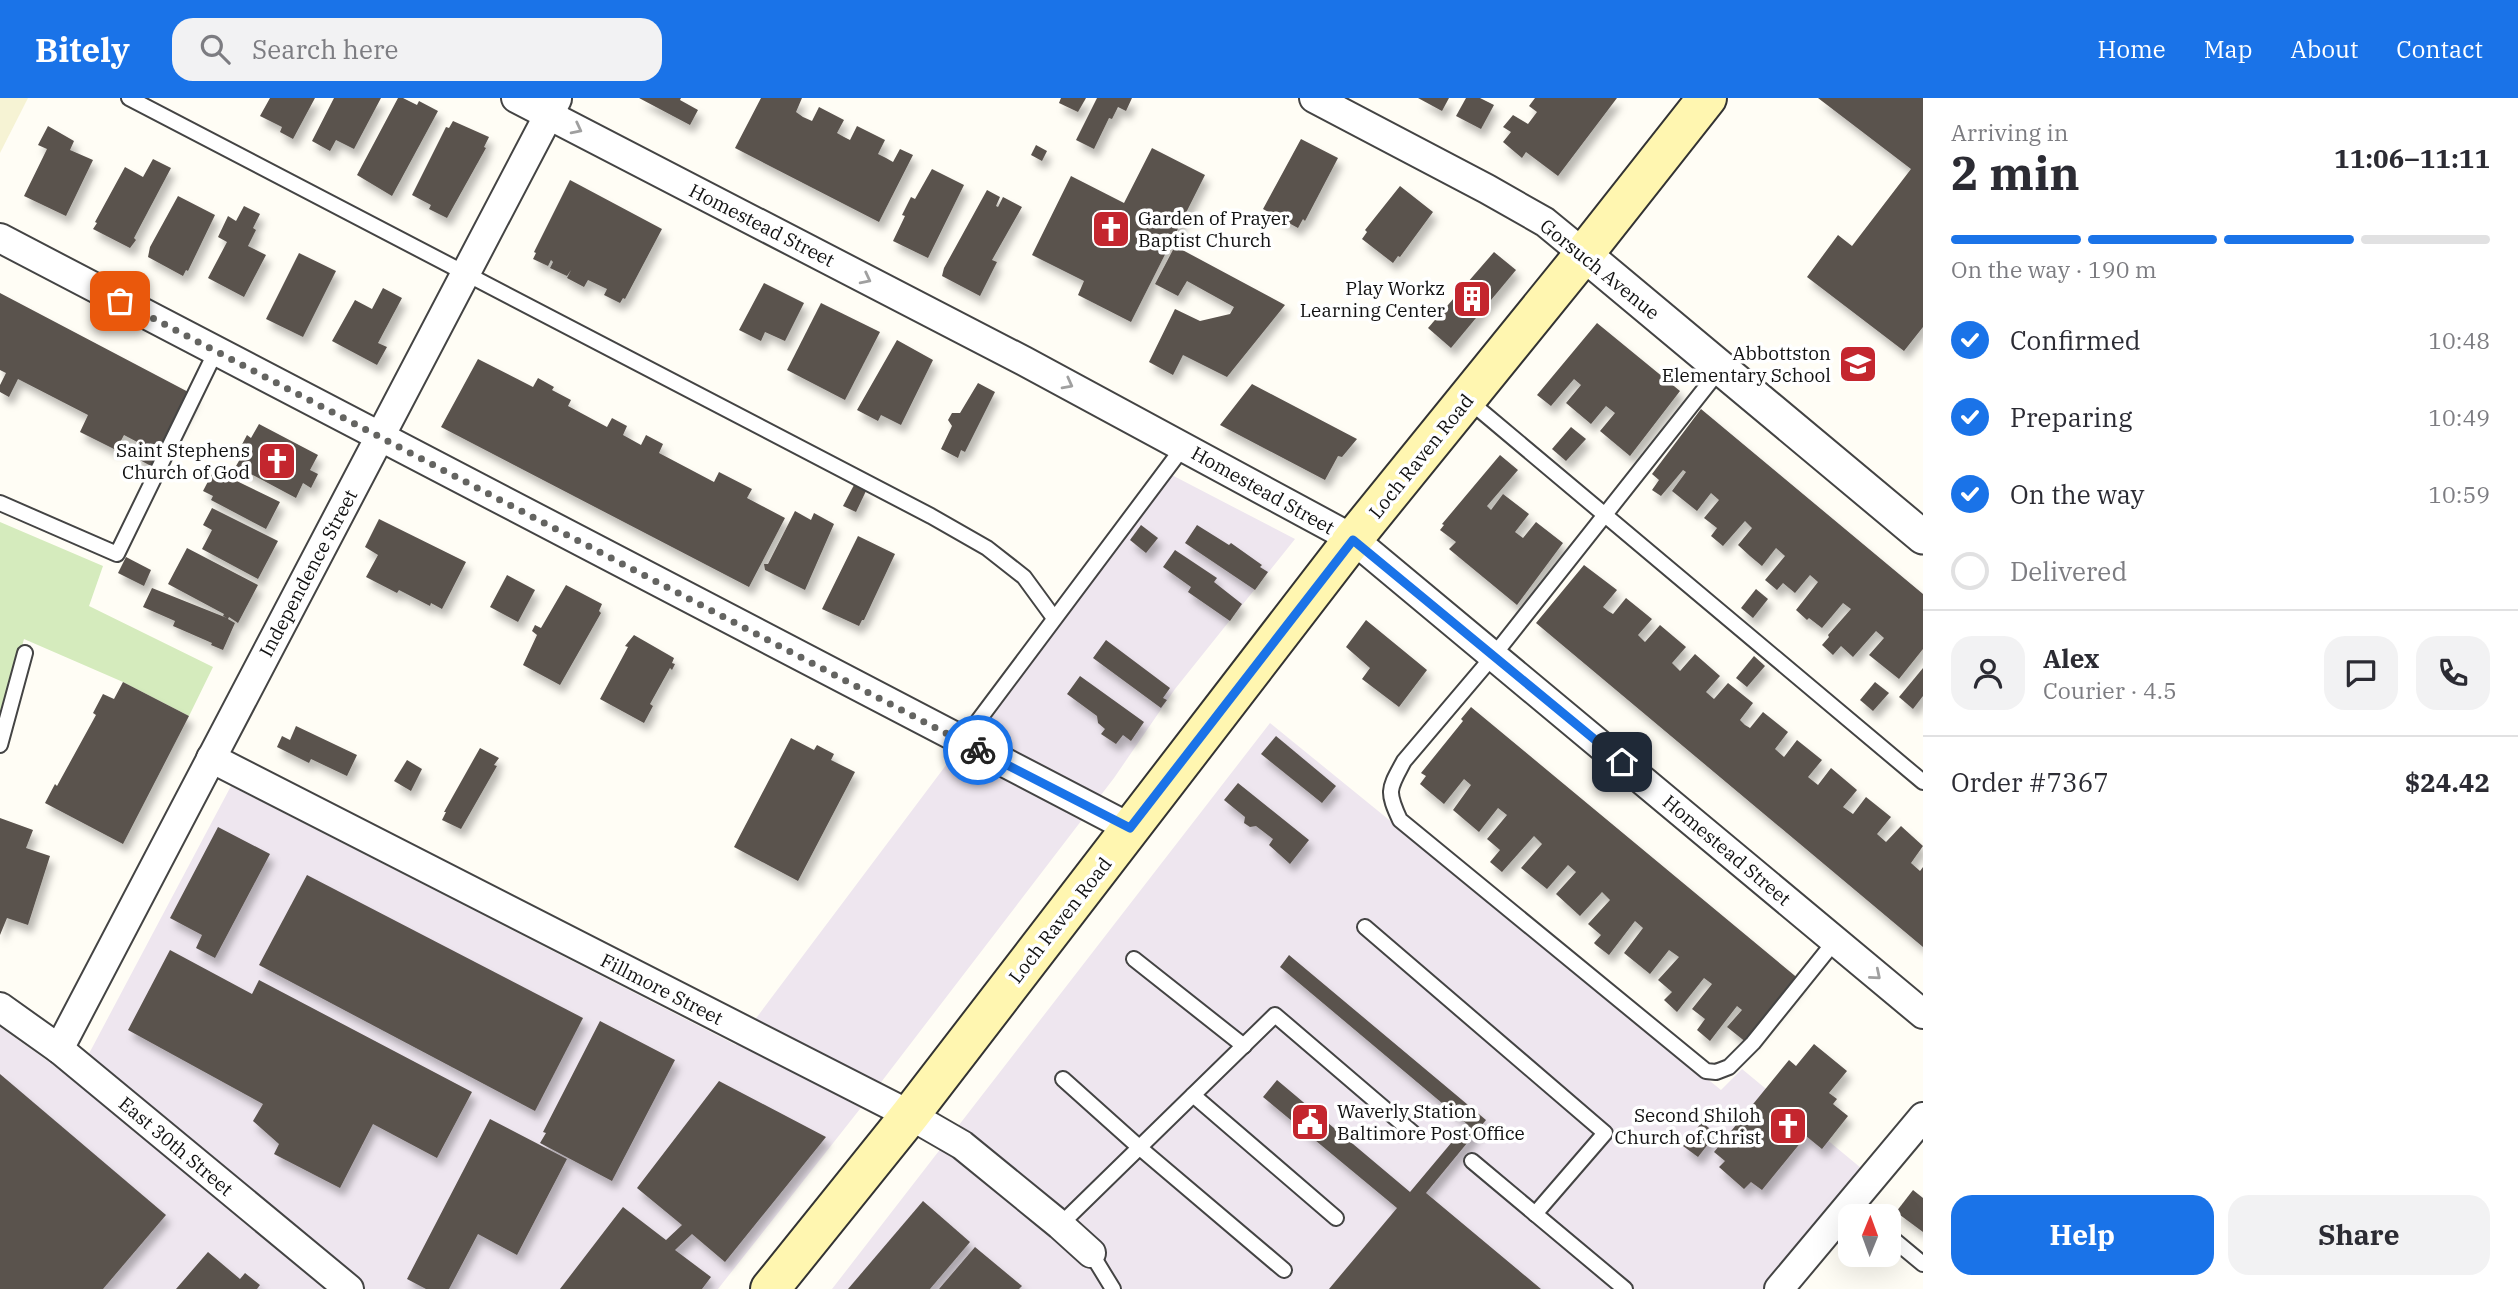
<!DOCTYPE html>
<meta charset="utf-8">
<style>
:root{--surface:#fff;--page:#f2f2f3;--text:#2b2b33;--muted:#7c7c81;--line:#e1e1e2;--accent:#1a73e8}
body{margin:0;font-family:"IBM Plex Serif",serif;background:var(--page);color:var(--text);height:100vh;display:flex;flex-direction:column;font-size:26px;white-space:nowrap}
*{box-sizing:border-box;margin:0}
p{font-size:23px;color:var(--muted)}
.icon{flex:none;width:38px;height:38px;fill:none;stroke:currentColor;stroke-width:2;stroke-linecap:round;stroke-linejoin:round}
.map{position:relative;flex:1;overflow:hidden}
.sheet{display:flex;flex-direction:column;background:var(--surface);width:595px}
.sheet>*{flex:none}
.needle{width:46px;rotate:1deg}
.tools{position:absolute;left:1838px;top:1106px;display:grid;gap:14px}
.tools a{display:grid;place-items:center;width:63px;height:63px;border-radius:14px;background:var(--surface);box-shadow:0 7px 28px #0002;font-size:35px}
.pin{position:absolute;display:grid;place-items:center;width:60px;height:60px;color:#fff;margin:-30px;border-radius:14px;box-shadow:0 4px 10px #0006}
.courier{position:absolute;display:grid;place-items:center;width:70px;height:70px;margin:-35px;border:5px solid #1a73e8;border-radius:50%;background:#fff;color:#222;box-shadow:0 2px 9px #0007}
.summary em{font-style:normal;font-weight:700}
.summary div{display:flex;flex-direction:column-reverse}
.summary{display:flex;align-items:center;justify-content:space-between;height:119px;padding:0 28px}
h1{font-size:46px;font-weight:700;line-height:52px}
.bar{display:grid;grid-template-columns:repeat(4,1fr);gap:10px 7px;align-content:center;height:84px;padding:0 28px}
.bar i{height:9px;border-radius:5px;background:var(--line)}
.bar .selected{background:var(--accent)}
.bar p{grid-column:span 4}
.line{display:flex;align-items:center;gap:18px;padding:0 28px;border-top:2px solid var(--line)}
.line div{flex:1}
.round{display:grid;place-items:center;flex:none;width:74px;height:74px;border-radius:21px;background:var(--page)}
ol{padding:0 28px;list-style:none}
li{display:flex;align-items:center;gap:21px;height:77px}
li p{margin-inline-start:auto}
li .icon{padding:7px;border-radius:50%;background:var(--accent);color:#fff;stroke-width:4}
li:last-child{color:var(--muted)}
li i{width:38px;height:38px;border:4px solid var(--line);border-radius:50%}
.button{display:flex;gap:14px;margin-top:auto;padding:14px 28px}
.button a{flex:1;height:80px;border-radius:21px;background:var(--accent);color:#fff;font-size:28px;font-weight:700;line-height:80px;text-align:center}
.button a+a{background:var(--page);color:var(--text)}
header{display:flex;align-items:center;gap:42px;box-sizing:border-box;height:98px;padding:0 35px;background:var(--accent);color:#fff}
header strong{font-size:33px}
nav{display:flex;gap:38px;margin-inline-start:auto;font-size:24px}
.search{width:490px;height:63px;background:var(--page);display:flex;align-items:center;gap:18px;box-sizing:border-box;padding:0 24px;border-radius:21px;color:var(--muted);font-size:26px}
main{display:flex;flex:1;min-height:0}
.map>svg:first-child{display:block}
.industrial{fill:#eee6ef}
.farmland{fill:#f6f3d4}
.green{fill:#d5ebbd}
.building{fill:#5a524d;filter:url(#shadow)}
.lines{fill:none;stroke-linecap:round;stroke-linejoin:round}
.service-casing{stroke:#444;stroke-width:18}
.minor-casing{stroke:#444;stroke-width:32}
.tertiary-casing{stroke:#444;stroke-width:37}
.secondary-casing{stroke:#333;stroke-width:42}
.service{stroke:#fff;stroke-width:14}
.minor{stroke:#fff;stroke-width:28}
.tertiary{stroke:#fff;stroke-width:33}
.secondary{stroke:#fff6b0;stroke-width:38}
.oneway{stroke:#a0a0a0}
.done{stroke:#646461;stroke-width:7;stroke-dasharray:0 12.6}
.route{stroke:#1a73e8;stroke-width:9}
.labels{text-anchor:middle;stroke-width:7;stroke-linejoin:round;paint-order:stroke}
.poi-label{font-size:19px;fill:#111;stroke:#fff;text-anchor:end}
.street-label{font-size:19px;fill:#111;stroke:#fff}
</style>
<header>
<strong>Bitely</strong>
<div class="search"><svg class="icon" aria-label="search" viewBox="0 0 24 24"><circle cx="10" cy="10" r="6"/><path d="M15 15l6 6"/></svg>Search here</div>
<nav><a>Home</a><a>Map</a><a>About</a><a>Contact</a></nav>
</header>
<main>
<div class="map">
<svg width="1923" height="1191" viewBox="0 0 1923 1191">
<defs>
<filter id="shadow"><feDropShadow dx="4.5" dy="8" stdDeviation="3.5" flood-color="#0004"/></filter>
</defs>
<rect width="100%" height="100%" fill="#fffdf5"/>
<g class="industrial">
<path d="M1166,374L1295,441L1175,591L1114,680L882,983L718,1191H0V929L75,982L231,688L736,947Z"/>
<path d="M1270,625L1721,992L1742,971L1879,1085L1788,1191H832Z"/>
</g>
<path class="farmland" d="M0,0H28L0,55Z"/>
<path class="green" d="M0,424L103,468L89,508L213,569L189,618L123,584L24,541L0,625Z"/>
<g class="building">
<path d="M270,0H315L293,41L280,34L282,29L260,18Z"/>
<path d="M334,0H381L354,51L336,42L330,53L312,43Z"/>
<path d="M398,0H403L417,7L419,3L438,13L392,98L357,77Z"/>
<path d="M639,0H681L680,2L698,12L690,27Z"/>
<path d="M761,0H802L796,14L803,19L812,23L819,9L844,22L837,35L844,39L850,42L857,28L885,42L878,56L886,60L893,64L900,51L913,57L879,124L735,50Z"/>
<path d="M1061,0H1086L1078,14L1059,5Z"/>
<path d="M1097,0H1132L1126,13L1118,9L1112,21L1109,20L1094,51L1076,42Z"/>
<path d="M1418,0H1449L1442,13Z"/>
<path d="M1466,0H1480L1494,7L1481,31L1456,18Z"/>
<path d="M1535,0H1617L1558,78L1526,54L1522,60L1503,44L1511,34L1503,29L1513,17L1528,26L1537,14L1529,8Z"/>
<path d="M1818,0H1923V229L1904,253L1807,179L1838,137L1852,148L1911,71Z"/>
<path d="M453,23L489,39L484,49L486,50L447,120L429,111L431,107L412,97L446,29L449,30Z"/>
<path d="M48,28L74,43L70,52L93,62L66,118L24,98L47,51L38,47Z"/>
<path d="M1301,41L1338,60L1305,123L1303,121L1298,130L1263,111Z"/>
<path d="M1036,47L1047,53L1042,63L1031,57Z"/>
<path d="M1152,50L1205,77L1131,224L1078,197L1084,183L1032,157L1071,78L1124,105Z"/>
<path d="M153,61L171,70L134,140L136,142L130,150L93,131L97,125L95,124L125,69L143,79Z"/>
<path d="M932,71L964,87L928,160L893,143L905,118L902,117L911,99L915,101Z"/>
<path d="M570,82L662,131L625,201L623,200L620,205L604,197L607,191L588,182L584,189L567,180L571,172L567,178L550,170L553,164L551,162L548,168L533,161L536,155L534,154Z"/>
<path d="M1400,88L1433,114L1400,159L1398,158L1393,165L1362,141L1367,134L1365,132Z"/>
<path d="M987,92L1000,99L996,108L998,109L1003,99L1022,109L992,162L997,164L980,198L942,178L944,170Z"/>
<path d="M178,98L215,117L188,173L186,172L183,178L148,159L150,149Z"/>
<path d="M244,108L260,116L253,130L256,132L248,148L266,157L244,199L208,180L227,144L218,139L228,118L236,123Z"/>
<path d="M1175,148L1285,207L1227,279L1183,257L1173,277L1149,264L1175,211L1200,223L1230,216L1234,209L1187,183L1178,198L1155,186Z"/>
<path d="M1494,154L1516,172L1451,250L1428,230Z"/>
<path d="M299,155L336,173L303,239L266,221Z"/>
<path d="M764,185L804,205L785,243L765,234L761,243L739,232Z"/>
<path d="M383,190L402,200L378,245L387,249L377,267L332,243L355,202L372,211Z"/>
<path d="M0,195L194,297L153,369L134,359L141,346L124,337L116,352L80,334L88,317L18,281L9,299L0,294V287L6,275L0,272Z"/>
<path d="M821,205L880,234L845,302L787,272Z"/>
<path d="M1597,225L1680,293L1630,358L1600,333L1615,315L1606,308L1591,326L1566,305L1581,287L1574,281L1551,308L1537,297Z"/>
<path d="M897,242L933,262L901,327L881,317L878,323L857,312Z"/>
<path d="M478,261L533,289L538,280L554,289L552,292L571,302L568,308L607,329L612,320L627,328L623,337L641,347L646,337L663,346L659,355L714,384L719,374L752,391L747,400L785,420L749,489L441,329Z"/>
<path d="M978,285L995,294L965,354L961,352L958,360L941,351L952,328L948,322L952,315H960Z"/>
<path d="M1252,286L1357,341L1342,359L1338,358L1325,382L1220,327Z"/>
<path d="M1701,311L1923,496V551L1899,581L1869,557L1884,540L1876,533L1853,559L1841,548L1833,557L1822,547L1829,539L1828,537L1851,511L1843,505L1822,530L1809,520L1807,522L1796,512L1818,484L1810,477L1795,495L1783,485L1777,492L1765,482L1785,458L1776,450L1762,468L1750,458L1738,447L1752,430L1745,423L1723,448L1711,438L1717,430L1704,420L1719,402L1711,395L1697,413L1672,393L1686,374L1683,372L1661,398L1652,392L1659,382L1652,376Z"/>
<path d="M259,326L318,357L310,372L318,376L311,390L303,385L296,400L236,368L243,356L238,354L247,337L251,340Z"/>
<path d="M1571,329L1586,341L1566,363L1552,351Z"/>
<path d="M1500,357L1518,372L1487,408L1491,412L1503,396L1529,416L1515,434L1523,440L1536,424L1563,445L1517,507L1449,451L1456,444L1440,432L1444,427L1442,426Z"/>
<path d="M214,372L280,404L266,431L211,402L213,398L203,393Z"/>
<path d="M854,387L866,393L856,414L843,408Z"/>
<path d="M212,410L278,443L258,481L202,451L212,432L203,427Z"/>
<path d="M795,413L811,422L814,415L834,426L805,492L765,472L764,466H768Z"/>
<path d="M379,421L466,464L442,511L431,505L430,508L399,492L397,495L366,479L378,457L365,449Z"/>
<path d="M1141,427L1158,440L1146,455L1130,442Z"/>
<path d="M1197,427L1229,447L1231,445L1262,467L1260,469L1268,474L1255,492L1185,445Z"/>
<path d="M858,438L895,456L864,522H862L859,528L822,511Z"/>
<path d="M187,450L258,487L238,525L229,519L228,521L235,525L223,552L211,547L212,545L173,528L175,523L143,509L152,490L227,520L223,518L224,516L168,486Z"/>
<path d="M1175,452L1217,480L1214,484L1242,506L1230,523L1188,494L1191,489L1163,469Z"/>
<path d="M126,459L151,472L144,488L118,475Z"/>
<path d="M1584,467L1617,492L1603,509L1608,513L1613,516L1626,500L1652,521L1638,537L1645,544L1660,527L1686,549L1672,565L1680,573L1695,556L1720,578L1706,594L1714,601L1728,585L1753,605L1740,622L1745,627L1750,630L1763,614L1788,634L1775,651L1784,659L1797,642L1822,662L1808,679L1818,687L1831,670L1857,692L1843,709L1853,716L1866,699L1891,719L1877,736L1886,744L1901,728L1923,748L1911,765L1920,773L1923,769V849L1536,525Z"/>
<path d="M507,477L535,492L518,524L490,509Z"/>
<path d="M566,487L602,506L599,513L601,515L560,587L523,567L537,537L532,533L535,527L541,530Z"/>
<path d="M1756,491L1768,501L1753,520L1741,510Z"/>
<path d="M1366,522L1427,572L1399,609L1362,581L1370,570L1346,549Z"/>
<path d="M634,537L674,560L672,565L675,566L672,572L670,570L650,606L653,608L644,625L600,601L628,549L625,548Z"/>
<path d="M1106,542L1170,590L1163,600L1167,602L1161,610L1093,560Z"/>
<path d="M1754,558L1765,568L1747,589L1736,580Z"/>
<path d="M1923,570V598L1913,611L1899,599Z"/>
<path d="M1080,578L1144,624L1131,643L1123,637L1116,646L1101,636L1105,631L1098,625L1097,618L1067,596Z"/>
<path d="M123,584L189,618L123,746L45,705L55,686L57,688L96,617L93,615L103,596L114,601Z"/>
<path d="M1875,584L1889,595L1873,613L1860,602Z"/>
<path d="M1471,609L1800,882L1747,945L1727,929L1742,912L1737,908L1710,943L1697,932L1705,921L1692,911L1712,886L1704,880L1677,914L1664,902L1672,894L1658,882L1679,859L1669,852L1650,876L1624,855L1643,830L1635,823L1609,857L1596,847L1594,845L1601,837L1588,826L1610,802L1602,794L1580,818L1556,796L1576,774L1568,767L1547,791L1521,770L1542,746L1534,738L1502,774L1490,764L1500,752L1487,741L1507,717L1498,710L1479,734L1453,712L1471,687L1464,681L1444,706L1420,686L1426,678L1421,675L1463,623L1461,621Z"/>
<path d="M296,628L357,657L347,678L311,661L309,665L277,649L282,638L290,642Z"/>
<path d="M1276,638L1336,688L1322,705L1261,656Z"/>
<path d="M791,640L814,652L817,647L834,656L831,662L855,674L798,783L734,749Z"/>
<path d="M480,650L499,660L494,667L497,668L461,731L442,722L446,714H444Z"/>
<path d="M407,662L422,671L411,693L394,683Z"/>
<path d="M1238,685L1309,742L1290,766L1269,747L1273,741L1256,728L1250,729L1244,725L1245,719L1224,702Z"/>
<path d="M0,720L33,732L26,750L50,758L28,827L7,820L0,837Z"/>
<path d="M218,729L270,756L215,860L196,850L202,837L170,820Z"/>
<path d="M307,777L583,920L535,1013L259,867Z"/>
<path d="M170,852L252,896L259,882L472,994L437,1060L373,1026L340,1090L274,1056L279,1046L253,1023L263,1006L128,932Z"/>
<path d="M1289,857L1486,1022L1426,1095L1541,1191H1329L1397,1110L1263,999L1277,982L1410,1094L1467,1026L1280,869Z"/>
<path d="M600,923L675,962L612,1083L540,1045L546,1035L543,1034Z"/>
<path d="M1814,946L1847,973L1829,995L1837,1001L1833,1006L1848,1018L1822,1051L1806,1038L1762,1092L1751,1084L1744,1091L1719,1069L1725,1063L1714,1054L1789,962L1796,968Z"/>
<path d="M0,976L166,1117L103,1191H0Z"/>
<path d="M719,983L826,1039L725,1164L692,1136L675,1152L711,1179L702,1191H560L623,1109L666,1142L682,1127L637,1090Z"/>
<path d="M490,1021L567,1061L517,1157L478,1136L449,1191H426L407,1181Z"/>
<path d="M1702,1024L1716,1036L1698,1059L1683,1048Z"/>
<path d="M1913,1092L1923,1100V1134L1896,1114Z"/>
<path d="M923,1103L970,1144L930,1191H848Z"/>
<path d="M975,1149L1022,1188L1019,1191H939Z"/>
<path d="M208,1154L240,1181L245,1175L260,1187L257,1191H176Z"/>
</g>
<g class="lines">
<defs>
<g id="service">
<path d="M129,0L931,418L987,450L1024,479L1054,520"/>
<path d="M1721,270L1494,557L1404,663C1389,691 1386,692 1400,722L1706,973L1716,974L1729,969L1753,945L1835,843"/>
<path d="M1468,302L1923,684"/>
<path d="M0,405L117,456L216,253"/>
<path d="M963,643L1184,348"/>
<path d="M0,647L25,555"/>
<path d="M1365,829L1605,1035L1535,1116"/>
<path d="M1134,861L1244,948"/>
<path d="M1063,981L1140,1050L1284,1172"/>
<path d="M1193,997L1336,1120"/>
<path d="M1472,1063L1625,1191"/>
<path d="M1060,1127L1275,917L1413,1035"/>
<path d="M1888,1137L1923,1166"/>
<path d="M1091,1155L1113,1191"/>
</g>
<g id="minor">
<path d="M516,0L1024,263L1353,441L1923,916"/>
<path d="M1314,0L1487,91L1545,124L1584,156"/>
<path d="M0,140L1130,730"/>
<path d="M211,660L910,1017L962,1047L1060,1127L1091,1155"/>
<path d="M0,909L59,951L349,1191"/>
<path d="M59,951L557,1"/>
<path d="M1779,1191L1923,1019"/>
</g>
<path id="tertiary" d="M1584,156L1923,439"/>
<path id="secondary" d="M770,1191L910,1017L1353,441L1584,156L1707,0"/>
</defs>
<use href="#service" class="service-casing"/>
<use href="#minor" class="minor-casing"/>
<use href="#tertiary" class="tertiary-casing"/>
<use href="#secondary" class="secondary-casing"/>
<use href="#service" class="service"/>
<use href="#minor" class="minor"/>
<use href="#tertiary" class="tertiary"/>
<use href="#secondary" class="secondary"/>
</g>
<defs><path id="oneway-chevron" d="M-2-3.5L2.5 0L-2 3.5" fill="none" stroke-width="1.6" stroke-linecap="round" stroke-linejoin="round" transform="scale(1.75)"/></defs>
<g class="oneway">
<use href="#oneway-chevron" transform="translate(577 31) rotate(27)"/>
<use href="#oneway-chevron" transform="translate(866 181) rotate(27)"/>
<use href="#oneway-chevron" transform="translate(1068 286) rotate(28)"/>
<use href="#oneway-chevron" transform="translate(1876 877) rotate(40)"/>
</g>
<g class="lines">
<path class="done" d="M120,203L978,652"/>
<path class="route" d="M978,652L1130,730L1353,442L1622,664"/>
</g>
<defs>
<symbol id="church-square" viewBox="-11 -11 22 22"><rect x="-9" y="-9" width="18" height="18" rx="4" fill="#c4262e" stroke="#fff"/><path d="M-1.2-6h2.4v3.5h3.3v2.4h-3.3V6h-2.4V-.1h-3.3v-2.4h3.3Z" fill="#fff"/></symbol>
<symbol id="building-square" viewBox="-11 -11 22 22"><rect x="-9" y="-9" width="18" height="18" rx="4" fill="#c4262e" stroke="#fff"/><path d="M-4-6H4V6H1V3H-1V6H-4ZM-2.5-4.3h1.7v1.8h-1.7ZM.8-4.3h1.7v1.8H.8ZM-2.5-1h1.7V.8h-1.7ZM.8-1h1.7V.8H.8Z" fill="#fff"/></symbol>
<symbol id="school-square" viewBox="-11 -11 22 22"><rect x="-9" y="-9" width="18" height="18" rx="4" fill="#c4262e" stroke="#fff"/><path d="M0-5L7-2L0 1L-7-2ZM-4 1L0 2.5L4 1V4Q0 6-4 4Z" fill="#fff"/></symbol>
<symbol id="civic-square" viewBox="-11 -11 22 22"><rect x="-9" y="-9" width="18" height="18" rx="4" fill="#c4262e" stroke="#fff"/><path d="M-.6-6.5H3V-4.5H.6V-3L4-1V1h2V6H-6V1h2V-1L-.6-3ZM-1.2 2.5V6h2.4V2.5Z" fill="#fff"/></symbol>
</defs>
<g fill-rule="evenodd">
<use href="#church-square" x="1089" y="109" width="44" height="44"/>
<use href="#building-square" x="1450" y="179" width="44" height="44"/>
<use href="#school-square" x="1836" y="244" width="44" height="44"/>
<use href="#church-square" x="255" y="341" width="44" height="44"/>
<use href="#civic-square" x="1288" y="1002" width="44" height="44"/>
<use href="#church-square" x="1766" y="1006" width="44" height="44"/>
</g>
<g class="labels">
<g class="poi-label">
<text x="1138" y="127" text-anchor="start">Garden of Prayer<tspan x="1138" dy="22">Baptist Church</tspan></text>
<text x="1445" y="197">Play Workz<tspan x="1445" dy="22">Learning Center</tspan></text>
<text x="1831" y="262">Abbottston<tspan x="1831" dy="22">Elementary School</tspan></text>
<text x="250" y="359">Saint Stephens<tspan x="250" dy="22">Church of God</tspan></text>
<text x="1337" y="1020" text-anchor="start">Waverly Station<tspan x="1337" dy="22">Baltimore Post Office</tspan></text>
<text x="1761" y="1024">Second Shiloh<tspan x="1761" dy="22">Church of Christ</tspan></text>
</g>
<g class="street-label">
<text transform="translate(762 127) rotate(27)" y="7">Homestead Street</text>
<text transform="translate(1600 171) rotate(39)" y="7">Gorsuch Avenue</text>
<text transform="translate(1421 358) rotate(-51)" y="7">Loch Raven Road</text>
<text transform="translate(1263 392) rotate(29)" y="7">Homestead Street</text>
<text transform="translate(308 475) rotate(-62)" y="7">Independence Street</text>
<text transform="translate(1727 752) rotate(40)" y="7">Homestead Street</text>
<text transform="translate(1060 822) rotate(-52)" y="7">Loch Raven Road</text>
<text transform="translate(662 891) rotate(27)" y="7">Fillmore Street</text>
<text transform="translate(176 1048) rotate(40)" y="7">East 30th Street</text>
</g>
</g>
</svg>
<div class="tools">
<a><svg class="needle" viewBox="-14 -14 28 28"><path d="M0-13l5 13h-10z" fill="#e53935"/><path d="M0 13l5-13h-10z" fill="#7c7c81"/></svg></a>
</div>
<div class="pin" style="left:120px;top:203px;background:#ea580c"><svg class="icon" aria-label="bag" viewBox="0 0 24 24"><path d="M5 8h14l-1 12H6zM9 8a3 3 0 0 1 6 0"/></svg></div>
<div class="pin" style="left:1622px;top:664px;background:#1f2937"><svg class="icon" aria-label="home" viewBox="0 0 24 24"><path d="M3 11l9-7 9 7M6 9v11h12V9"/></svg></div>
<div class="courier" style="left:978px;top:652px"><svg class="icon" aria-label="bike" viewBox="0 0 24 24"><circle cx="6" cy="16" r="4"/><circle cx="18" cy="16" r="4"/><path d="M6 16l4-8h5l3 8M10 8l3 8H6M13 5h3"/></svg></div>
</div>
<section class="sheet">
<div class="summary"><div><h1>2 min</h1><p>Arriving in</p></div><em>11:06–11:11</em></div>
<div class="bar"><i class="selected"></i><i class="selected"></i><i class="selected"></i><i></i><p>On the way · 190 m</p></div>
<ol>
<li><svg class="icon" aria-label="check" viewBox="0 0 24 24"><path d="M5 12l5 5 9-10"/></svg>Confirmed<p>10:48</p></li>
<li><svg class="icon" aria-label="check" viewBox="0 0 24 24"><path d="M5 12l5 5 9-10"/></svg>Preparing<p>10:49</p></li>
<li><svg class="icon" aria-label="check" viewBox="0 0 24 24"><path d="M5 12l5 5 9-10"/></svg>On the way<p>10:59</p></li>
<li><i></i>Delivered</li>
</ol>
<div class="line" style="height:126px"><a class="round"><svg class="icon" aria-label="person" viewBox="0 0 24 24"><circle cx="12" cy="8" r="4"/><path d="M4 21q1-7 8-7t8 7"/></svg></a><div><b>Alex</b><p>Courier · 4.5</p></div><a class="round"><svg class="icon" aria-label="chat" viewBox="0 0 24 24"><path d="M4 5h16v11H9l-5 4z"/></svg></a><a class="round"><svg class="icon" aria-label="phone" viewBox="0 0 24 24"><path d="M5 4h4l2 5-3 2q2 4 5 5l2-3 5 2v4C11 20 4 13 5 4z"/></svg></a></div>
<div class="line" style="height:91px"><div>Order #7367</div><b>$24.42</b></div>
<div class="button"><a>Help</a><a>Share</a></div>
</section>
</main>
